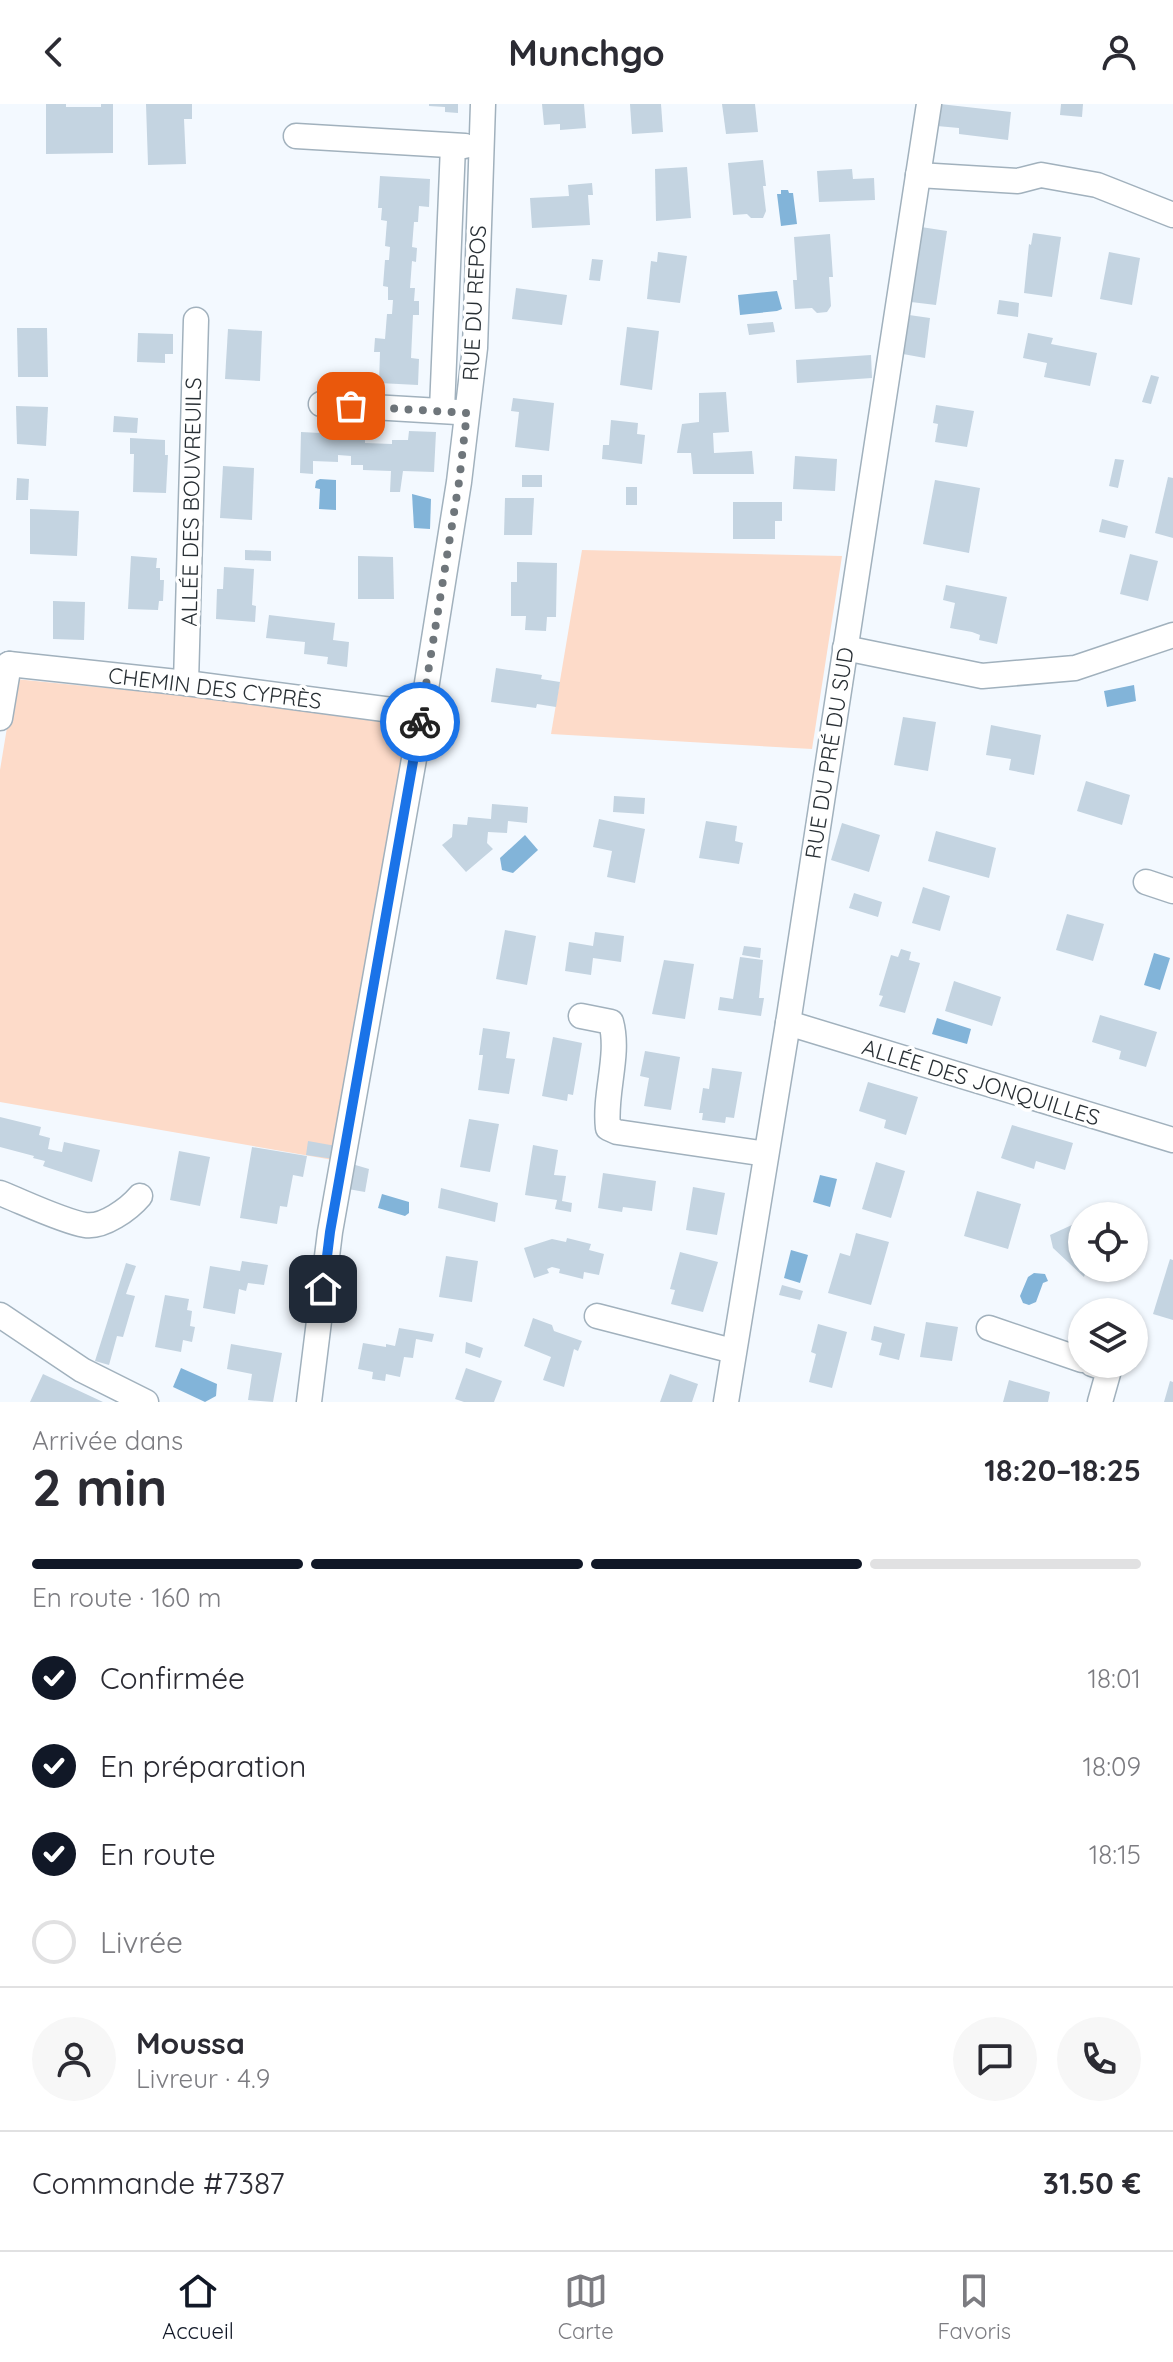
<!DOCTYPE html>
<html lang="fr">
<meta charset="utf-8">
<style>
:root{--surface:#fff;--page:#f7f7f7;--text:#2b2b33;--muted:#7c7c81;--line:#e1e1e2;--accent:#111827}
body{margin:0;font-family:Quicksand,sans-serif;background:var(--page);color:var(--text);height:100vh;display:flex;flex-direction:column;font-size:30px;white-space:nowrap}
*{box-sizing:border-box;margin:0}
p{font-size:26px;color:var(--muted)}
.icon{flex:none;width:44px;height:44px;fill:none;stroke:currentColor;stroke-width:2;stroke-linecap:round;stroke-linejoin:round}
.map{position:relative;height:1298px;overflow:hidden}
.side{display:flex;flex-direction:column;background:var(--surface);flex:1}
.side>*{flex:none}
.tools{position:absolute;left:1068px;top:1098px;display:grid;gap:16px}
.tools a{display:grid;place-items:center;width:80px;height:80px;border-radius:50%;background:var(--surface);box-shadow:0 2px 6px #0004;font-size:40px}
.pin{position:absolute;display:grid;place-items:center;width:68px;height:68px;color:#fff;margin:-34px;border-radius:16px;box-shadow:0 4px 12px #0006}
.courier{position:absolute;display:grid;place-items:center;width:80px;height:80px;margin:-40px;border:6px solid #1a73e8;border-radius:50%;background:#fff;color:#222;box-shadow:0 2px 10px #0007}
.head em{font-style:normal;font-weight:700}
.head div{display:flex;flex-direction:column-reverse}
.head{display:flex;align-items:center;justify-content:space-between;height:136px;padding:0 32px}
h1{font-size:52px;font-weight:700;line-height:60px}
.bar{display:grid;grid-template-columns:repeat(4,1fr);gap:12px 8px;align-content:center;height:96px;padding:0 32px}
.bar i{height:10px;border-radius:6px;background:var(--line)}
.bar .selected{background:var(--accent)}
.bar p{grid-column:span 4}
.line{display:flex;align-items:center;gap:20px;padding:0 32px;border-top:2px solid var(--line)}
.line div{flex:1}
.round{display:grid;place-items:center;flex:none;width:84px;height:84px;border-radius:42px;background:var(--page)}
ol{padding:0 32px;list-style:none}
li{display:flex;align-items:center;gap:24px;height:88px}
li p{margin-inline-start:auto}
li .icon{padding:8px;border-radius:50%;background:var(--accent);color:#fff;stroke-width:4}
li:last-child{color:var(--muted)}
li i{width:44px;height:44px;border:4px solid var(--line);border-radius:50%}
header{display:flex;justify-content:space-between;align-items:center;height:104px;padding:0 32px;background:var(--surface);font-size:36px;font-weight:700}
.tab-bar{display:flex;justify-content:space-around;align-items:center;height:112px;border-top:2px solid var(--line);background:var(--surface);font-size:22px;color:var(--muted)}
.tab-bar a{display:grid;justify-items:center;gap:4px}
.tab-bar .selected{color:var(--accent)}
.map>svg:first-child{display:block}
.green{fill:#fddbc9}
.water{fill:#82b4d9}
.building{fill:#c4d4e1}
.lines{fill:none;stroke-linecap:round;stroke-linejoin:round}
.minor-casing{stroke:#a1b1bd;stroke-width:27}
.minor{stroke:#fff;stroke-width:24}
.done{stroke:#6f767b;stroke-width:8;stroke-dasharray:0 14.4}
.route{stroke:#1a73e8;stroke-width:10}
.labels{text-anchor:middle;stroke-width:7;stroke-linejoin:round;paint-order:stroke}
.street-label{font-size:22px;fill:#282f34;stroke:#fff}
</style>
<header><svg class="icon" aria-label="back" viewBox="0 0 24 24"><path d="M15 5l-7 7 7 7"/></svg>Munchgo<svg class="icon" aria-label="person" viewBox="0 0 24 24"><circle cx="12" cy="8" r="4"/><path d="M4 21q1-7 8-7t8 7"/></svg></header>
<div class="map">
<svg width="1173" height="1298" viewBox="0 0 1173 1298">
<rect width="100%" height="100%" fill="#f3f9ff"/>
<g class="green">
<path d="M582,446L842,452L812,645L551,630Z"/>
<path d="M15,575C141,588 268,598 394,614L410,635L333,1056L0,998V666Z"/>
</g>
<g class="water">
<path d="M781,86H788L789,89H793L797,120L781,122L777,90H781Z"/>
<path d="M777,187L782,205L777,207L740,211L738,191Z"/>
<path d="M320,375L336,376V406L319,405L320,385L315,384L316,377Z"/>
<path d="M412,390L431,395L430,425L414,424Z"/>
<path d="M1134,581L1136,597L1107,603L1104,587Z"/>
<path d="M525,731L538,746L513,769L502,766L500,754Z"/>
<path d="M1154,849L1170,854L1160,886L1144,881Z"/>
<path d="M937,914L971,925L967,940L932,930Z"/>
<path d="M820,1071L837,1075L830,1103L813,1098Z"/>
<path d="M382,1090L409,1098V1109L405,1112L378,1104Z"/>
<path d="M791,1146L808,1151L800,1179L784,1174Z"/>
<path d="M1034,1169L1045,1170L1048,1177L1043,1179L1036,1198L1029,1201L1023,1199L1020,1192L1028,1173Z"/>
<path d="M181,1264L217,1280L216,1292L205,1298L173,1283Z"/>
</g>
<g class="building">
<path d="M46,0H66V3H101V0H113V49L46,50Z"/>
<path d="M146,0H192V15H184L186,60L148,61Z"/>
<path d="M429,0H458V9L445,8V3L429,2Z"/>
<path d="M542,0H584L586,24L560,26V20L544,21Z"/>
<path d="M630,0H661L663,28L632,30Z"/>
<path d="M722,0H755L758,28L726,30Z"/>
<path d="M940,0L1011,8L1008,36L959,30V24L937,22Z"/>
<path d="M1061,0H1083L1082,13L1060,11Z"/>
<path d="M763,56L766,82H763L766,107L763,114H751L747,110L733,111L728,59Z"/>
<path d="M687,63L691,114L656,117L655,65Z"/>
<path d="M852,65L853,75L874,74L875,96L819,98L817,67Z"/>
<path d="M380,72L430,75L429,103L419,102L418,118H414L412,143L417,144L416,158L412,157L410,184H415L414,197H419V211H413L411,254L419,255L418,281L379,279L380,248H374L375,234L385,235L387,210H392L393,196H388V183L383,182L385,156H389L390,143L385,142L387,117L381,116L382,104H378Z"/>
<path d="M592,79L593,91H588L590,121L532,124L530,94L569,92L568,81Z"/>
<path d="M921,123L947,127L936,201L911,198Z"/>
<path d="M1033,129L1061,133L1052,193L1024,189L1029,140L1031,141Z"/>
<path d="M830,130L833,173H829L831,202L827,208L817,209L812,204L795,205L793,176H797L794,133Z"/>
<path d="M658,148L687,152L680,199L647,195L651,157L657,158Z"/>
<path d="M1109,148L1140,154L1132,201L1100,195Z"/>
<path d="M592,155L603,156L600,177L589,176Z"/>
<path d="M516,184L567,191L562,221L512,215Z"/>
<path d="M999,196L1019,199L1018,213L997,210Z"/>
<path d="M909,211L930,214L925,254L903,250Z"/>
<path d="M773,218L775,228L749,231L747,220Z"/>
<path d="M627,223L659,227L652,286L620,281Z"/>
<path d="M17,224H47L48,273H18Z"/>
<path d="M228,225L262,227L260,277L225,275Z"/>
<path d="M138,229L173,230V250H165V259L137,258Z"/>
<path d="M1028,229L1053,234L1051,240L1097,249L1090,282L1044,273L1047,259L1023,254Z"/>
<path d="M871,251L872,274L797,279L796,256Z"/>
<path d="M1151,271L1159,273L1151,300L1142,298Z"/>
<path d="M726,288L729,328L713,329L714,349L752,347L754,370H693L691,349H677L682,320L699,318V289Z"/>
<path d="M513,294L554,299L549,347L515,343L519,308L511,307Z"/>
<path d="M936,301L974,307L967,343L935,338L938,320L933,319Z"/>
<path d="M16,302L48,303L46,342L17,340Z"/>
<path d="M114,312L138,314L137,329L113,328Z"/>
<path d="M611,316L638,319L637,330L645,331L642,360L602,355L603,341H609Z"/>
<path d="M339,325H352V334L365,335V339L392,340V336H408L409,327L436,328L434,368L403,367L400,388H390L391,367L363,366V361H351V352L338,351V358L313,357V370L300,369L301,328L339,330Z"/>
<path d="M130,334L165,336V351H168L166,389L133,388L134,350H130Z"/>
<path d="M795,352L837,355L835,387L793,385Z"/>
<path d="M1115,355L1124,356L1118,384L1109,382Z"/>
<path d="M223,362L254,364L252,416L220,414Z"/>
<rect x="522" y="371" width="20" height="12"/>
<path d="M1168,373L1173,374V434L1155,429Z"/>
<path d="M17,374L29,375L28,396H16Z"/>
<path d="M935,376L980,384L969,449L923,440Z"/>
<rect x="626" y="383" width="11" height="18"/>
<path d="M505,394H534L532,431H504Z"/>
<path d="M733,398H782V417H775V435H733Z"/>
<path d="M30,405L79,407L77,452L30,450Z"/>
<path d="M1102,415L1128,422L1125,434L1099,428Z"/>
<path d="M245,446L271,447V457L245,456Z"/>
<path d="M1130,450L1158,457L1148,497L1120,490Z"/>
<path d="M131,452L157,454L156,464H160V476H164L163,497H159L158,506L128,505Z"/>
<path d="M358,452L393,453L394,495H358Z"/>
<path d="M517,458L557,459L556,513H547L546,527L525,526L526,512H511V478H517Z"/>
<path d="M224,463L254,465L252,501L256,502L255,518L216,515L217,485H223Z"/>
<path d="M946,481L1007,493L997,540L979,536L980,531L972,528L950,524L955,499L943,496Z"/>
<path d="M53,497L85,498L84,536L53,535Z"/>
<path d="M269,511L335,519L333,536L349,538L347,563L327,560L328,553L304,550L305,538L266,534Z"/>
<path d="M496,564L542,571L541,575L560,578L556,603L537,600L536,604L491,598Z"/>
<path d="M903,613L936,618L928,667L894,661Z"/>
<path d="M991,621L1041,631L1034,671L1009,666L1011,655L986,651Z"/>
<path d="M1086,677L1130,691L1122,721L1077,707Z"/>
<path d="M614,692L645,694L644,710L613,708Z"/>
<path d="M492,700L528,703L527,719L508,717L507,729L488,728L487,739L493,745L466,768L442,741L452,733L453,720L467,721L468,713L491,715Z"/>
<path d="M599,715L645,725L635,779L607,773L612,747L593,743Z"/>
<path d="M706,717L737,722L735,737L743,739L739,760L699,754Z"/>
<path d="M842,719L880,731L869,768L831,756Z"/>
<path d="M936,727L996,744L989,774L928,757Z"/>
<path d="M923,783L950,792L940,827L912,819Z"/>
<path d="M854,789L882,798L878,813L849,804Z"/>
<path d="M1067,810L1104,820L1093,857L1056,846Z"/>
<path d="M505,826L536,832L527,881L496,875Z"/>
<path d="M595,828L624,832L621,858L593,854L591,871L565,867L569,838L593,842Z"/>
<path d="M744,842L761,844L760,854L742,851Z"/>
<path d="M901,845L911,848L909,856L920,859L905,909L879,902L883,892L879,891L891,851L898,853Z"/>
<path d="M740,853L763,856L759,894H764L761,912L718,906L720,893L733,895Z"/>
<path d="M664,856L694,860L685,915L652,910Z"/>
<path d="M954,877L1001,893L992,922L945,907Z"/>
<path d="M1100,911L1157,928L1146,963L1119,955L1121,947L1092,938Z"/>
<path d="M483,924L510,928L506,954L515,955L509,990L478,986L483,951H479Z"/>
<path d="M553,933L582,939L573,991L568,990L567,997L542,992Z"/>
<path d="M645,947L680,953L671,1006L644,1002L649,974L640,972Z"/>
<path d="M712,964L742,968L734,1014L726,1013L725,1019L702,1016L703,1009H699L703,984L709,985Z"/>
<path d="M868,978L918,993L906,1031L884,1024L886,1016L859,1007Z"/>
<path d="M0,1013L41,1023L39,1031L50,1034L48,1045L62,1048L64,1038L100,1046L92,1078L43,1062L45,1057L33,1054L34,1052L0,1043Z"/>
<path d="M469,1015L499,1020L490,1068L460,1063Z"/>
<path d="M1012,1021L1073,1039L1065,1066L1036,1057L1034,1065L1001,1054Z"/>
<path d="M308,1037L336,1042L334,1055L306,1051Z"/>
<path d="M533,1041L558,1046L554,1071L566,1072L562,1097L572,1099L571,1108L555,1105L557,1096L525,1091Z"/>
<path d="M252,1043L307,1052L303,1073L293,1071L287,1103L280,1102L277,1120L240,1114Z"/>
<path d="M179,1047L210,1053L200,1102L170,1096Z"/>
<path d="M876,1058L905,1067L891,1114L862,1105Z"/>
<path d="M352,1060L369,1065L365,1088L348,1085Z"/>
<path d="M603,1069L656,1077L652,1107L623,1103L622,1108L598,1104Z"/>
<path d="M693,1083L725,1089L717,1131L686,1126Z"/>
<path d="M441,1084L498,1099L495,1118L438,1104Z"/>
<path d="M977,1087L1021,1100L1008,1145L964,1132Z"/>
<path d="M1074,1120L1082,1138V1164H1087L1084,1173L1053,1144L1050,1131Z"/>
<path d="M856,1129L889,1138L871,1201L828,1189L840,1149L850,1152Z"/>
<path d="M567,1134L591,1140L589,1146L604,1150L599,1171L584,1168L583,1175L559,1169L560,1165L552,1163L547,1165L549,1169L534,1174L524,1144L552,1135L566,1138Z"/>
<path d="M680,1148L718,1158L703,1208L671,1200L675,1186L670,1185Z"/>
<path d="M446,1152L478,1157L472,1198L439,1193Z"/>
<path d="M1170,1155L1173,1156V1216L1153,1210Z"/>
<path d="M242,1157L268,1161L264,1181L248,1179L246,1187L239,1185L235,1210L203,1204L210,1162L240,1167Z"/>
<path d="M126,1159L136,1162L126,1190L135,1192L123,1233L117,1232L109,1261L95,1257Z"/>
<path d="M1089,1164H1114L1112,1171Z"/>
<path d="M782,1181L803,1187L800,1196L779,1191Z"/>
<path d="M165,1191L189,1195L187,1206L192,1207L190,1222L195,1223L192,1238L183,1236L181,1248L155,1243Z"/>
<path d="M533,1214L552,1221L554,1227L582,1237L578,1247L574,1245L564,1283L543,1276L551,1253L524,1242Z"/>
<path d="M926,1218L958,1223L952,1257L920,1253Z"/>
<path d="M818,1220L847,1228L832,1284L809,1278L816,1250L811,1248Z"/>
<path d="M874,1222L905,1230L899,1256L879,1251L882,1239L871,1236Z"/>
<path d="M399,1224L434,1230L432,1238L416,1235L413,1254L404,1253L400,1273L386,1270L385,1277L372,1275L373,1268L358,1265L363,1239L386,1243V1240L395,1242Z"/>
<path d="M466,1238L483,1244L480,1254L465,1249Z"/>
<path d="M231,1240L282,1249L273,1298L248,1296L252,1270L227,1265Z"/>
<path d="M466,1264L502,1277L494,1298H464L455,1295Z"/>
<path d="M43,1270L103,1298H30Z"/>
<path d="M670,1270L698,1280L692,1298H660Z"/>
<path d="M1009,1276L1050,1288L1048,1298H1003Z"/>
<path d="M1170,1277L1173,1278V1298H1164Z"/>
</g>
<g class="lines">
<defs>
<g id="minor">
<path d="M296,32L465,42"/>
<path d="M918,71L1018,77L1041,71L1097,81L1173,111"/>
<path d="M321,300L457,308"/>
<path d="M442,306L453,42"/>
<path d="M845,544L982,572L1075,564L1173,531"/>
<path d="M9,560L186,579L422,610"/>
<path d="M186,579L196,216"/>
<path d="M0,614L9,560"/>
<path d="M1146,778L1173,787"/>
<path d="M581,912L611,918C620,951 604,989 608,1024L617,1028L766,1050"/>
<path d="M788,919L1173,1036"/>
<path d="M0,1089C23,1098 62,1117 85,1121C103,1124 129,1105 140,1092"/>
<path d="M0,1211L82,1266L146,1298"/>
<path d="M597,1212L733,1247"/>
<path d="M989,1224L1082,1256"/>
<path d="M1092,1260L1109,1266L1100,1298"/>
<path d="M309,1298L330,1128L422,610L459,378L475,244L483,0"/>
<path d="M726,1298L788,919L929,0"/>
</g>
</defs>
<use href="#minor" class="minor-casing"/>
<use href="#minor" class="minor"/>
</g>
<g class="lines">
<path class="done" d="M351,302L467,309L459,378L420,618"/>
<path class="route" d="M323,1185L330,1128L420,618"/>
</g>
<g class="labels">
<g class="street-label">
<text transform="translate(474 199) rotate(-87)" y="8">RUE DU REPOS</text>
<text transform="translate(191 398) rotate(-89)" y="8">ALLÉE DES BOUVREUILS</text>
<text transform="translate(215 584) rotate(7)" y="8">CHEMIN DES CYPRÈS</text>
<text transform="translate(829 649) rotate(-81)" y="8">RUE DU PRÉ DU SUD</text>
<text transform="translate(981 978) rotate(17)" y="8">ALLÉE DES JONQUILLES</text>
</g>
</g>
</svg>
<div class="tools">
<a><svg class="icon" aria-label="locate" viewBox="0 0 24 24"><circle cx="12" cy="12" r="6"/><path d="M12 2v4M12 18v4M2 12h4M18 12h4"/></svg></a>
<a><svg class="icon" aria-label="layers" viewBox="0 0 24 24"><path d="M12 4l9 5-9 5-9-5zM3 14l9 5 9-5"/></svg></a>
</div>
<div class="pin" style="left:351px;top:302px;background:#ea580c"><svg class="icon" aria-label="bag" viewBox="0 0 24 24"><path d="M5 8h14l-1 12H6zM9 8a3 3 0 0 1 6 0"/></svg></div>
<div class="pin" style="left:323px;top:1185px;background:#1f2937"><svg class="icon" aria-label="home" viewBox="0 0 24 24"><path d="M3 11l9-7 9 7M6 9v11h12V9"/></svg></div>
<div class="courier" style="left:420px;top:618px"><svg class="icon" aria-label="bike" viewBox="0 0 24 24"><circle cx="6" cy="16" r="4"/><circle cx="18" cy="16" r="4"/><path d="M6 16l4-8h5l3 8M10 8l3 8H6M13 5h3"/></svg></div>
</div>
<section class="side">
<div class="head"><div><h1>2 min</h1><p>Arrivée dans</p></div><em>18:20–18:25</em></div>
<div class="bar"><i class="selected"></i><i class="selected"></i><i class="selected"></i><i></i><p>En route · 160 m</p></div>
<ol>
<li><svg class="icon" aria-label="check" viewBox="0 0 24 24"><path d="M5 12l5 5 9-10"/></svg>Confirmée<p>18:01</p></li>
<li><svg class="icon" aria-label="check" viewBox="0 0 24 24"><path d="M5 12l5 5 9-10"/></svg>En préparation<p>18:09</p></li>
<li><svg class="icon" aria-label="check" viewBox="0 0 24 24"><path d="M5 12l5 5 9-10"/></svg>En route<p>18:15</p></li>
<li><i></i>Livrée</li>
</ol>
<div class="line" style="height:144px"><a class="round"><svg class="icon" aria-label="person" viewBox="0 0 24 24"><circle cx="12" cy="8" r="4"/><path d="M4 21q1-7 8-7t8 7"/></svg></a><div><b>Moussa</b><p>Livreur · 4.9</p></div><a class="round"><svg class="icon" aria-label="chat" viewBox="0 0 24 24"><path d="M4 5h16v11H9l-5 4z"/></svg></a><a class="round"><svg class="icon" aria-label="phone" viewBox="0 0 24 24"><path d="M5 4h4l2 5-3 2q2 4 5 5l2-3 5 2v4C11 20 4 13 5 4z"/></svg></a></div>
<div class="line" style="height:104px"><div>Commande #7387</div><b>31.50 €</b></div>
</section>
<nav class="tab-bar">
<a class="selected"><svg class="icon" aria-label="home" viewBox="0 0 24 24"><path d="M3 11l9-7 9 7M6 9v11h12V9"/></svg>Accueil</a>
<a><svg class="icon" aria-label="map" viewBox="0 0 24 24"><path d="M3 6l6-2 6 2 6-2v14l-6 2-6-2-6 2zM9 4v14M15 6v14"/></svg>Carte</a>
<a><svg class="icon" aria-label="saved" viewBox="0 0 24 24"><path d="M7 4h10v16l-5-4-5 4z"/></svg>Favoris</a>
</nav>
